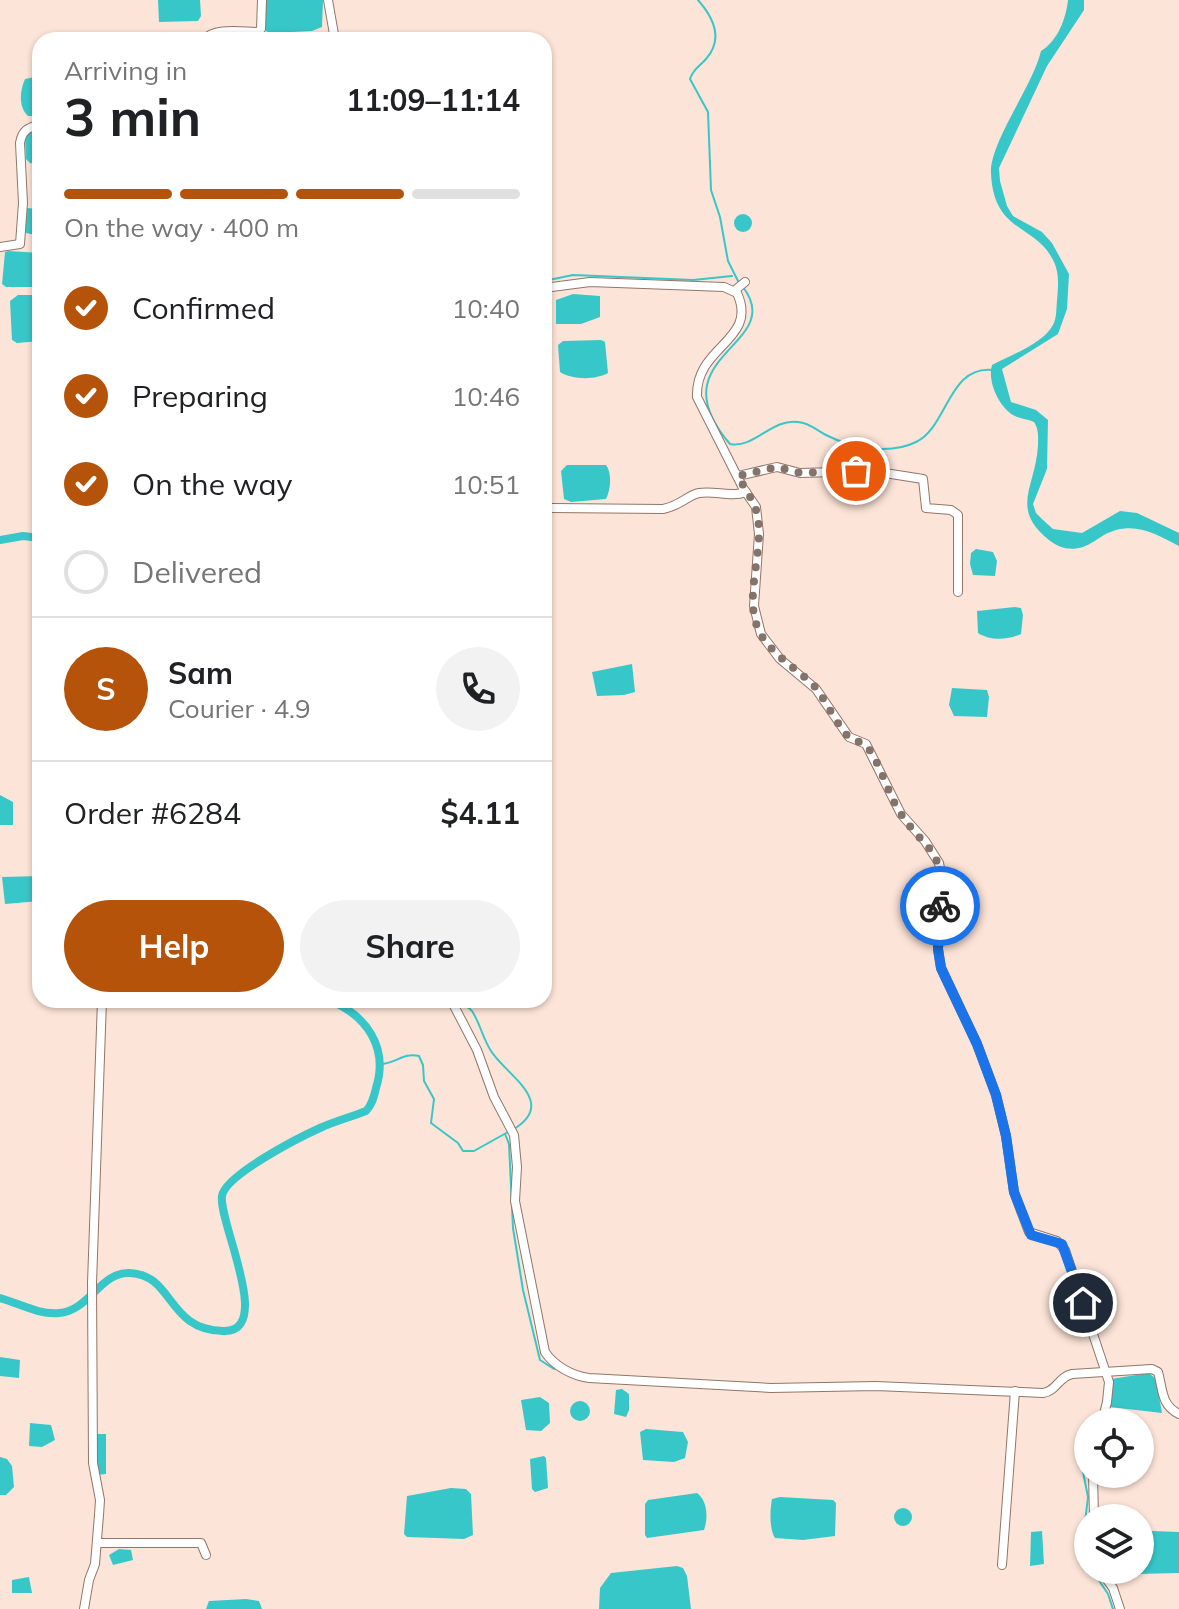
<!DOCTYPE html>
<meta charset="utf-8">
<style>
:root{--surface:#fff;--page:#f2f2f2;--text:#202124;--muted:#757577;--line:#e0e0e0;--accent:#b45309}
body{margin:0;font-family:Mulish,sans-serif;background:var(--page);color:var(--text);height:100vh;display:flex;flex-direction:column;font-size:30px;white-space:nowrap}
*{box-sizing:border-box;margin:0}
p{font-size:26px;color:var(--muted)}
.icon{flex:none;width:44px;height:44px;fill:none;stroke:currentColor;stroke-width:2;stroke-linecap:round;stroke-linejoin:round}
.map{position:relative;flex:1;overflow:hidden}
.sheet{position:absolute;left:32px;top:32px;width:520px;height:976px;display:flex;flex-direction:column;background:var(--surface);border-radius:24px;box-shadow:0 2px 6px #0004}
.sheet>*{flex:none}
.fabs{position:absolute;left:1074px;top:1408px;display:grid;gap:16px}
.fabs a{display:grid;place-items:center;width:80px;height:80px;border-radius:50%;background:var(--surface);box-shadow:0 2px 6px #0004;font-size:40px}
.pin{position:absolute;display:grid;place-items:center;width:68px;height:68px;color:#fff;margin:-34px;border:4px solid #fff;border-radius:50%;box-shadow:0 2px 8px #0007}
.courier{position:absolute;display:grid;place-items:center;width:80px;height:80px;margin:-40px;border:6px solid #1a73e8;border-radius:50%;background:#fff;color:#222;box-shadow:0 2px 10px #0007}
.head em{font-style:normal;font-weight:700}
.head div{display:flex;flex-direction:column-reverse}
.head{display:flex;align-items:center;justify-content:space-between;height:136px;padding:0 32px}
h1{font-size:52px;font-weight:700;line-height:60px}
.bar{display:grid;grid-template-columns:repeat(4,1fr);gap:12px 8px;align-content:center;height:96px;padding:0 32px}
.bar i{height:10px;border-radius:6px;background:var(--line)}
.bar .selected{background:var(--accent)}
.bar p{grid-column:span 4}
.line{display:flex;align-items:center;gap:20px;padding:0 32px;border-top:2px solid var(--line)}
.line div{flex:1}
.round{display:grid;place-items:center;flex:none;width:84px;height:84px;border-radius:42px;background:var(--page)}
ol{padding:0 32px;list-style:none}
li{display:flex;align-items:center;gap:24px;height:88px}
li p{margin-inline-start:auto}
li .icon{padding:8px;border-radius:50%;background:var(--accent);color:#fff;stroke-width:4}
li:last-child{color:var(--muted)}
li i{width:44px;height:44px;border:4px solid var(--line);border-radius:50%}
.cta{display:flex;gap:16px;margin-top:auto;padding:16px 32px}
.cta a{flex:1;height:92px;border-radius:48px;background:var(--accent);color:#fff;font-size:32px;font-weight:700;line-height:92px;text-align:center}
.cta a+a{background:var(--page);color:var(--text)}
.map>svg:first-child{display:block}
.water{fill:#38c7c9}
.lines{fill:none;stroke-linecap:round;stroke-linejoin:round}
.stream{stroke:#38c7c9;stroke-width:2}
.canal{stroke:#38c7c9;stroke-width:8}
.street-casing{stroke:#917669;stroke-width:10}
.street{stroke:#fff;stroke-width:8}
.done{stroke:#83736b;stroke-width:8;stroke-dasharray:0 14.4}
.route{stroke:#1a73e8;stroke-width:10}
</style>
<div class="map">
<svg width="1179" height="1609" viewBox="0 0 1179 1609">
<rect width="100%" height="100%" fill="#fde4d8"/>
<g class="water">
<path d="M158,0H200L201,16L198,21L159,22Z"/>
<path d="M266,0H323L322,27L312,31L270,33L266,31Z"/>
<path d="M1068,0H1084V10L1047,66L999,168L1000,181L1007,206L1013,216L1042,232L1052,243L1069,274L1067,309L1058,334L1002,369L1011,402L1036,410L1048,420L1047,469L1033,504L1036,513L1043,520L1053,529L1082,533L1120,511L1137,513L1179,533V546C1154,533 1132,520 1104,535C1097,539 1091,544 1083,547C1070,551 1059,548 1049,540C1009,508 1036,487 1038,445C1038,436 1039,430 1034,422C1028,419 1021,419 1015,416C999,408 987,381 992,365C1010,355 1043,344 1053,325C1057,317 1056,310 1057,301C1058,287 1060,273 1053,260C1035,224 994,233 991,174C989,143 1033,86 1041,51C1058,41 1066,18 1068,0Z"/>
<path d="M40,76V116H28C18,107 20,90 25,79Z"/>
<path d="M40,131V165L30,163L26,159L25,138L30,132Z"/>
<path d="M26,208L40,209V236L26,233Z"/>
<circle cx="743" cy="223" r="9"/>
<path d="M9,251L40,253V287H6L2,284L5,252Z"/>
<path d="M573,294L600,296V317L581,324H556V300Z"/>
<path d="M18,295H40V341L17,343L12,340L10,301Z"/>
<path d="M601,340L605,342L608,373C596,380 572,380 560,372L558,345L563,341Z"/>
<path d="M567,465H606C612,473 611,489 606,499L571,502L564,499L561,471Z"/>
<path d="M976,549L993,552L997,561L995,576L973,575L970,564L971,553Z"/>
<path d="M1015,607L1021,608L1023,615L1021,634C1008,640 990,641 978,633L977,611Z"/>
<path d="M632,664L635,692L624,695L597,696L592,672Z"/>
<path d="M952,688L987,690L989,697L987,717L954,716L949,705Z"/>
<path d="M0,795L13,802V825H0Z"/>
<path d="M40,876V901L5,904L2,877Z"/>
<path d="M0,1357L20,1360L19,1378L0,1376Z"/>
<path d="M1149,1373L1156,1379L1162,1413L1110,1407L1111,1379Z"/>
<path d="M622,1389L629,1394V1410L626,1417L614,1414L616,1390Z"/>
<path d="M540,1397L549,1403L550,1423L541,1431L526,1430L521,1400Z"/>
<circle cx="580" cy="1411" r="10"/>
<path d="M30,1423L51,1425L55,1440L42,1447L29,1446Z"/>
<path d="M646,1429L683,1432L688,1442L685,1458L674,1462L643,1460L640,1432Z"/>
<path d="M96,1434H106V1474L97,1475Z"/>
<path d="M544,1456L546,1458L548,1488L535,1492L532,1489L530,1459Z"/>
<path d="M0,1457L7,1459L12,1466L14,1487L6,1495H0Z"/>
<path d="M451,1488L466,1489L471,1494L473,1535L464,1539L407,1537L404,1534L407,1496Z"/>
<path d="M697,1493C708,1501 708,1519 704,1530L647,1538L645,1535V1504L648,1500Z"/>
<path d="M780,1497L833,1500L836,1503L835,1536L803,1540L775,1538C769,1529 770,1509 772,1499Z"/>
<circle cx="903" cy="1517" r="9"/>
<path d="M1042,1531L1044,1564L1030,1566L1031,1532Z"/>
<path d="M1153,1531L1179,1532V1573L1137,1574L1135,1570H1140V1533Z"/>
<path d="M119,1549L131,1550L133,1560L113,1565L109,1555Z"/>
<path d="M677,1566L683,1568L687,1576L691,1609H599L600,1588L611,1573Z"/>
<path d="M29,1577L32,1593H12V1580Z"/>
<path d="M246,1599L259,1601L262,1609H206L209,1601Z"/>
</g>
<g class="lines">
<g class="stream">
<path d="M698,0C713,17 724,39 706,59C700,66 693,69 690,79L708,112L711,190L720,217L728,261L739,283"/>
<path d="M544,281L573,275L693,280L732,276"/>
<path d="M743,287C788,346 654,355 730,444C754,449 772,418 798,422C810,423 816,430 826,435C851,448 890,455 916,442C948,427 948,365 993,370"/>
<path d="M458,1000C462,1006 468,1006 472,1011C480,1023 483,1039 491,1051C506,1075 558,1102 514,1129"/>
<path d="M380,1064C396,1064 403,1052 419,1056L423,1065L424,1081L434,1099L431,1123L458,1143L463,1151H474L508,1132"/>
<path d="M505,1134L509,1144L513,1228L523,1290L540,1360L554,1369"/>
<path d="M1077,1442L1088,1497L1085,1522L1088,1557"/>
<path d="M1092,1570L1108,1594L1113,1609"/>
</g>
<g class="canal">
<path d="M0,540L23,536L40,538"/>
<path d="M0,1298C19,1303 38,1315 59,1313C89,1311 101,1271 130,1273C174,1275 167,1330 223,1331C275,1333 218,1222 222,1196C225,1175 300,1137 320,1128C335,1121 351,1117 366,1111C372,1105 374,1097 376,1088C389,1047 366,1015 329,1000"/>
</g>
<defs>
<g id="street">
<path d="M328,0L335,40"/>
<path d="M204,40C214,27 242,32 258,32L261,29L262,0"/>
<path d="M0,247L20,244L23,203L20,143C22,130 28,128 40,124"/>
<path d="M544,288L590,282L724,287L737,293C759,341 695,345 697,397L743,488L756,507L759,534L754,606L761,634L780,659L816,689L849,737L866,744L901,814L925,841L939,863L942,878L938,949L941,968L977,1044L996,1095L1006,1136L1014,1192L1029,1232L1057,1241L1065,1250L1109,1382L1107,1402L1102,1422"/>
<path d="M734,291L745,282"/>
<path d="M738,476L777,467L800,473L872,471L923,479L926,508L951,510L958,515V592"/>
<path d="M551,508L663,509C680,506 688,495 699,493C715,490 730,498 746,492"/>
<path d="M451,1000L477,1050L494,1097L514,1135L517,1167L515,1201L545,1352C554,1366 573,1376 589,1378L771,1388L876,1386L1043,1393C1057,1391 1058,1377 1072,1374L1152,1369L1158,1372C1163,1390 1161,1405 1179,1414"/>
<path d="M1093,1474L1094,1518"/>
<path d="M97,1543H201L206,1555"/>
<path d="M1002,1565L1015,1391"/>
<path d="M1100,1570L1113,1588L1120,1609"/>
<path d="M84,1609L89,1580L95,1564L99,1515L100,1500L93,1463L92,1283L102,1000"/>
</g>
</defs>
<use href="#street" class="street-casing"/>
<use href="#street" class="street"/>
</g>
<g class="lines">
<path class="done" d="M856,471L800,473L777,467L738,476C745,490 756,502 758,519C764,556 740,604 763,638C778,659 799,670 816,688C826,701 839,729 850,738C855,742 862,741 866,746C878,757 888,794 899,811C928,856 944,843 940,906"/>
<path class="route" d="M940,906L938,949L941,968L977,1044L996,1095L1006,1136L1014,1192L1031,1235L1062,1244L1083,1303"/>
</g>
</svg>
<div class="fabs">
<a><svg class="icon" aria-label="locate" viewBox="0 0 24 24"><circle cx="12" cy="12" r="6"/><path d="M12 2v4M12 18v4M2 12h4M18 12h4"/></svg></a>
<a><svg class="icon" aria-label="layers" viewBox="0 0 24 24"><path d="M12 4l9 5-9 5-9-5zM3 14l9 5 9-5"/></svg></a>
</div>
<div class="pin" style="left:856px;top:471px;background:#ea580c"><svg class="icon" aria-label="bag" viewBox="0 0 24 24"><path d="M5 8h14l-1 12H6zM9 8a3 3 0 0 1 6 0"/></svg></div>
<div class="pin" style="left:1083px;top:1303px;background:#1f2937"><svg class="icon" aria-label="home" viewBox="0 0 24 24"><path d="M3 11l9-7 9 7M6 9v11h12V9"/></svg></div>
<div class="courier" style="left:940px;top:906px"><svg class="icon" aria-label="bike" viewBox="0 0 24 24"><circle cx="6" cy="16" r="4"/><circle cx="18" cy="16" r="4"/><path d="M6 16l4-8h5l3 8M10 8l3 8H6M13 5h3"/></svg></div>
<section class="sheet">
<div class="head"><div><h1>3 min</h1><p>Arriving in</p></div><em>11:09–11:14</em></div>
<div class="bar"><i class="selected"></i><i class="selected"></i><i class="selected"></i><i></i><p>On the way · 400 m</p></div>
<ol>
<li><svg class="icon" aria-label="check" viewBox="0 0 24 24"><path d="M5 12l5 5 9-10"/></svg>Confirmed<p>10:40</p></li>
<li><svg class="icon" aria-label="check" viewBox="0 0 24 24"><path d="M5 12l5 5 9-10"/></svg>Preparing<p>10:46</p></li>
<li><svg class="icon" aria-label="check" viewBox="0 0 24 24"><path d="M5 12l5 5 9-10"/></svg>On the way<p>10:51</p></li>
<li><i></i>Delivered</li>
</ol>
<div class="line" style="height:144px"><b class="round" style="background:var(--accent);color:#fff">S</b><div><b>Sam</b><p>Courier · 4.9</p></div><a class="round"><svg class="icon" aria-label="phone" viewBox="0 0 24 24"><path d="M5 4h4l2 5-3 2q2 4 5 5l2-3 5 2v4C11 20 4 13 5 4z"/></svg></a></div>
<div class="line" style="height:104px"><div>Order #6284</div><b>$4.11</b></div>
<div class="cta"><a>Help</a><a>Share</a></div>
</section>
</div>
